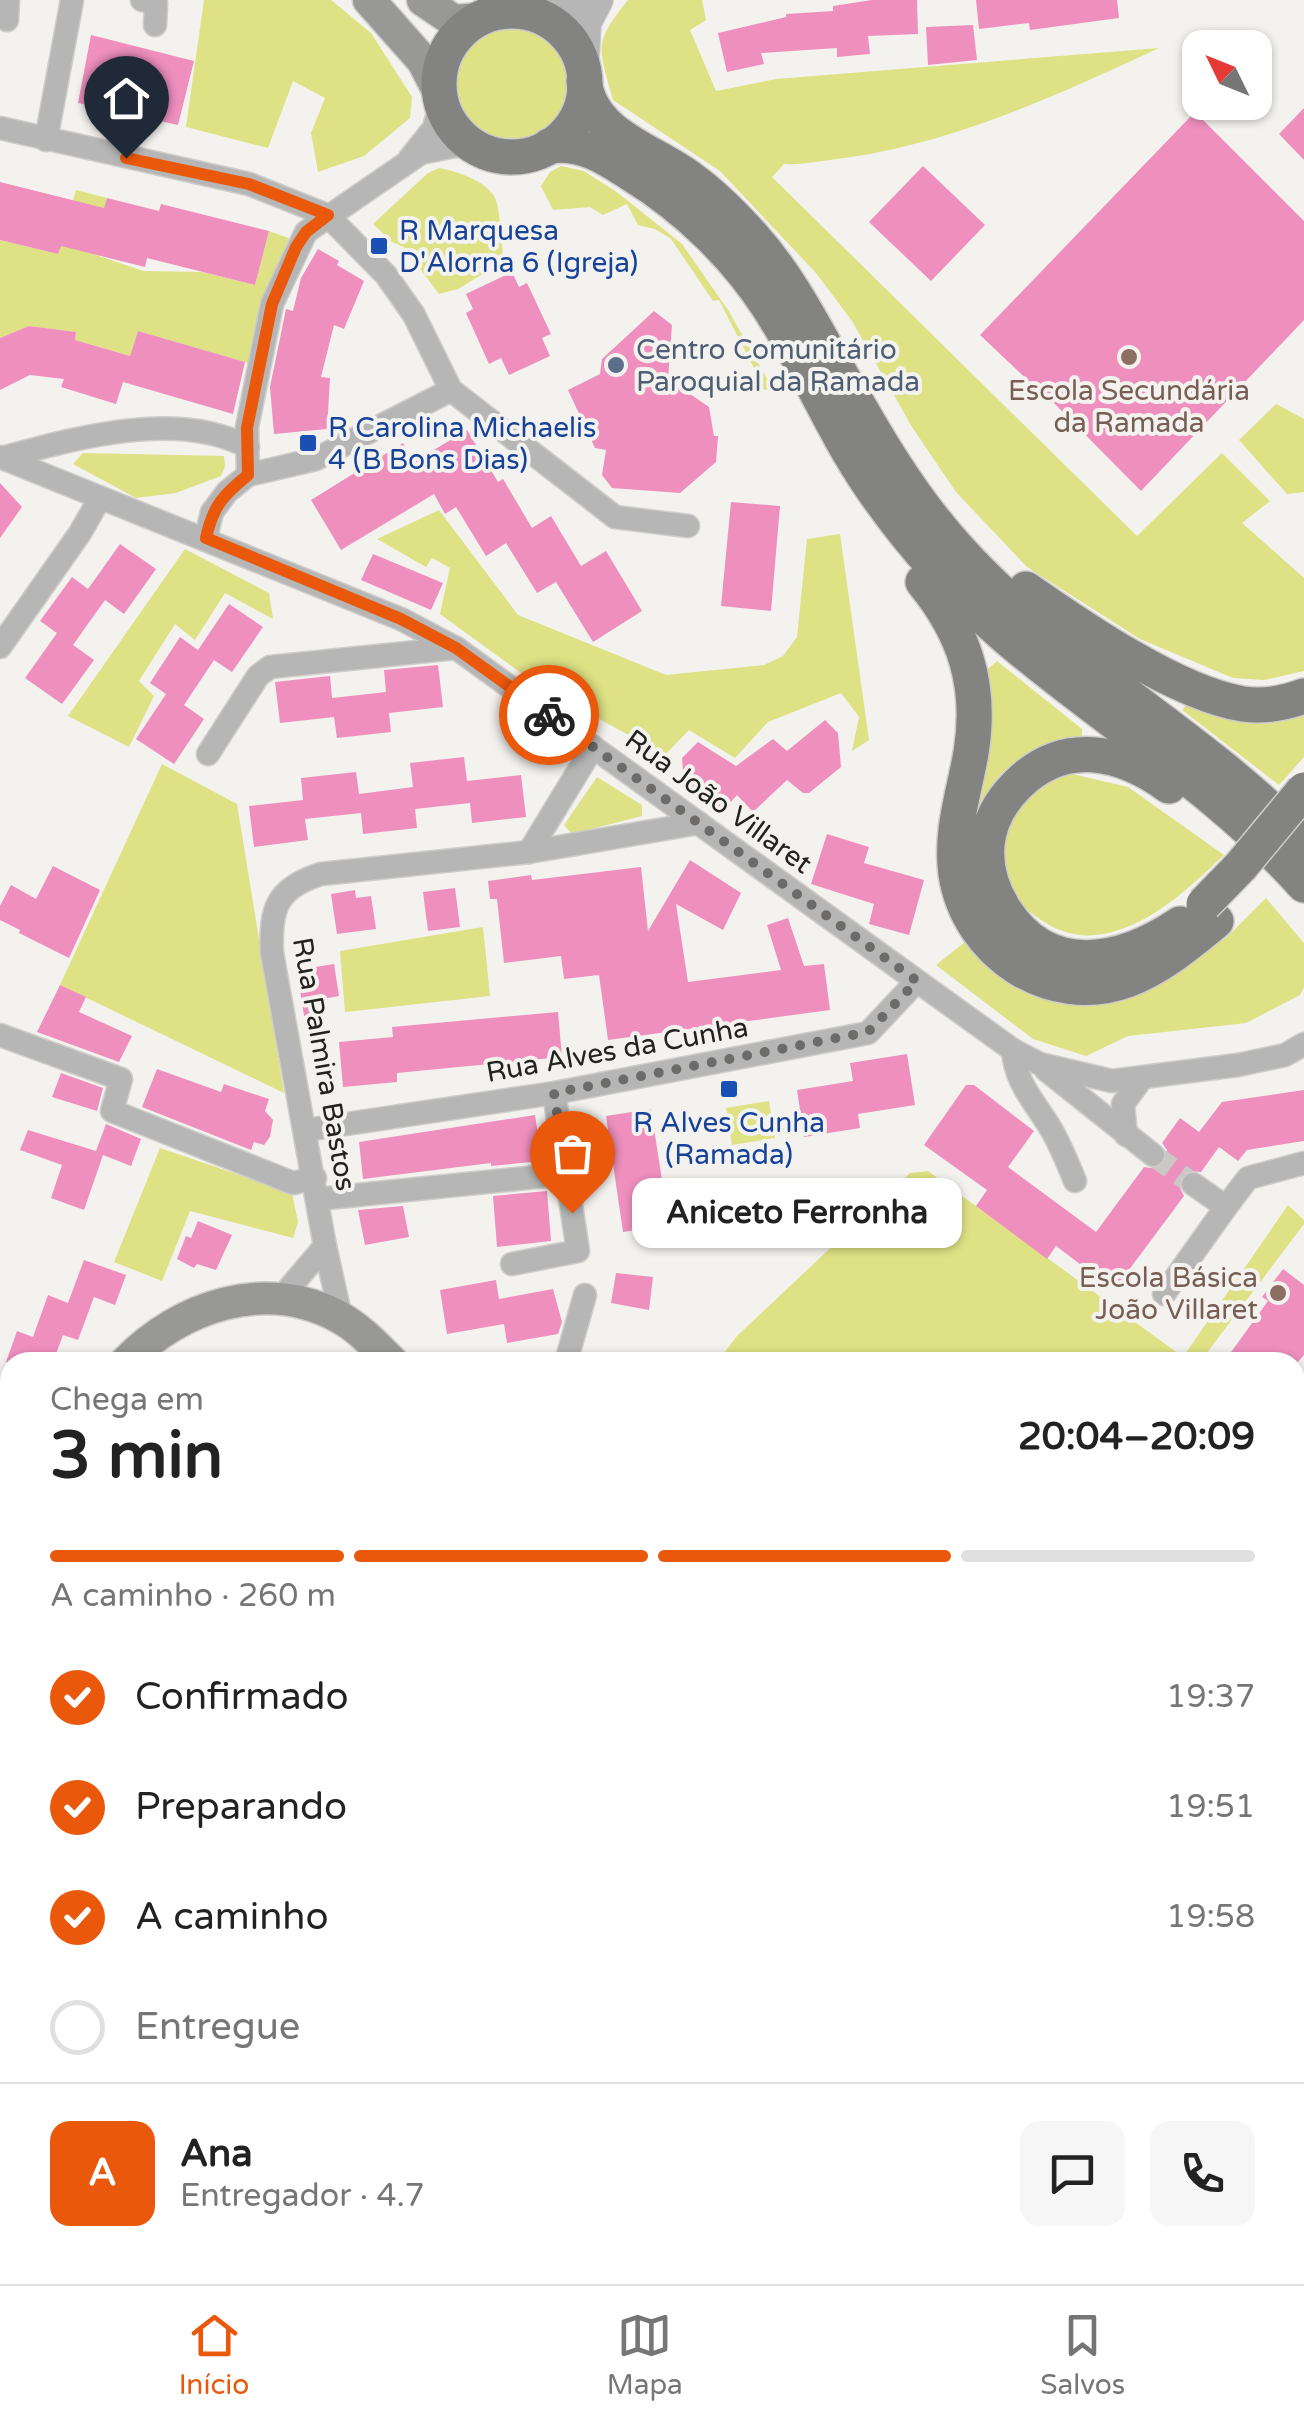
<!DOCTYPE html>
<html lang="pt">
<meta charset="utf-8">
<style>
:root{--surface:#fff;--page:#f6f6f6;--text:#222;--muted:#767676;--line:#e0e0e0;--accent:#ea580c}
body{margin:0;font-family:"Varela Round",sans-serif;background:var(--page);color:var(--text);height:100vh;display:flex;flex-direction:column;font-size:38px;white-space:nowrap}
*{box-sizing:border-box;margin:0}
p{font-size:32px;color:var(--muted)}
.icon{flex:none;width:55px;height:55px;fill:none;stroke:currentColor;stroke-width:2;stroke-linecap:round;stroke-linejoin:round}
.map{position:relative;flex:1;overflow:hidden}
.details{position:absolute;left:0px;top:1352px;width:1305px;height:932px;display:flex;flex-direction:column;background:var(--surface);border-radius:30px 30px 0 0;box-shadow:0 2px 8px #0004}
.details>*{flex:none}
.needle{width:65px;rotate:313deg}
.controls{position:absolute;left:1182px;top:30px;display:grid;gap:20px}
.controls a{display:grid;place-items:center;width:90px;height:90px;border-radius:20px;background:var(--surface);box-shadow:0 2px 8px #0004;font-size:50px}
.pin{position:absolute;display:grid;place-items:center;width:85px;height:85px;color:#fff;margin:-102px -42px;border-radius:50% 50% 50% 0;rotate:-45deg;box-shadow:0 0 10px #0007}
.pin .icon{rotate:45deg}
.courier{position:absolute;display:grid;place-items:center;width:100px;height:100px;margin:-50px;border:8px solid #ea580c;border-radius:50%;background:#fff;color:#222;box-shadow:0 2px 12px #0007}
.bubble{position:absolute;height:70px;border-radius:20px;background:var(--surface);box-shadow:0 2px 8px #0004;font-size:32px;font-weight:800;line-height:70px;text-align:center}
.overview em{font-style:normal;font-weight:800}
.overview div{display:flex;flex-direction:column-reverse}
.overview{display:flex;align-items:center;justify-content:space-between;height:170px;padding:0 50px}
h1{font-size:65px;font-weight:800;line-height:75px}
.bar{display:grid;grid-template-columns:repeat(4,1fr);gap:15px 10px;align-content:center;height:120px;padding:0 50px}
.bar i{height:12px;border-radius:8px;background:var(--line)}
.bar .current{background:var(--accent)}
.bar p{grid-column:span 4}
.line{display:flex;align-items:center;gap:25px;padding:0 50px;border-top:2px solid var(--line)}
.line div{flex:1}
.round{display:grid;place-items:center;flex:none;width:105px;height:105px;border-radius:20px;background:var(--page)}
ol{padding:0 50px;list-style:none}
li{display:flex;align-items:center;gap:30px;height:110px}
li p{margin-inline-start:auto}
li .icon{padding:10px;border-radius:50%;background:var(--accent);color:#fff;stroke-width:4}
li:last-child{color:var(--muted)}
li i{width:55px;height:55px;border:5px solid var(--line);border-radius:50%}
.menu{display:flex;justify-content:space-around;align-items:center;height:140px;border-top:2px solid var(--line);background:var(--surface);font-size:28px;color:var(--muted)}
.menu a{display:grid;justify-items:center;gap:5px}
.menu .current{color:var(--accent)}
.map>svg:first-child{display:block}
.green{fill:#dee184}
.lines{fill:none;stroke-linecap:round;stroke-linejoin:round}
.river{stroke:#44b1c6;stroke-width:45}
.building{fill:#ee8fbe}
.minor-tunnel{stroke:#cac8c6;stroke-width:22;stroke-dasharray:22 11;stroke-linecap:butt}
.pedestrian-casing{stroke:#cecdca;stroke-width:20}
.minor-casing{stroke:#cecdca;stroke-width:25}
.tertiary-casing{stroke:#cecdca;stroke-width:30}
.secondary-casing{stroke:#cecdca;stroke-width:35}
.primary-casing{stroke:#cecdca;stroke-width:38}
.pedestrian{stroke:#b5b6b5;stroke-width:18}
.minor{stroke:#b5b6b5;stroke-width:22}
.tertiary{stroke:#b5b6b5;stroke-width:28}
.secondary{stroke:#989997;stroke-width:32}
.primary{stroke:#838482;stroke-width:35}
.primary-bridge-casing{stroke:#cecdca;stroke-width:38;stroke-linecap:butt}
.primary-bridge{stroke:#838482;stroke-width:35}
.done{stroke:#6c6b69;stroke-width:10;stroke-dasharray:0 18}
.route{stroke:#ea580c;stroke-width:12}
.transit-dot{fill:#1a4fb4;stroke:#f4f2ef;stroke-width:4}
.education-dot{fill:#8d6e63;stroke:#f4f2ef;stroke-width:4}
.service-dot{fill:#5c6f8a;stroke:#f4f2ef;stroke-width:4}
.labels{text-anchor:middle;stroke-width:8;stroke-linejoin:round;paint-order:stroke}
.transit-label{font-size:28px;fill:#164399;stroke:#f4f2ef;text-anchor:start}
.service-label{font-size:28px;fill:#4e5e75;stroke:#f4f2ef;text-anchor:start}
.education-label{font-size:28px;fill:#785e54;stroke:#f4f2ef}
.street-label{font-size:28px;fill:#222221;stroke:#f4f2ef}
</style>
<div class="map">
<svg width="1304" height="2284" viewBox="0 0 1304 2284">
<rect width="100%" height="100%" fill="#f4f2ef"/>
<g class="green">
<path d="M204,0H331L371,33L412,97L410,118L364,156L318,172L311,133L325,98L293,81L268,148L186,127Z"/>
<path d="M628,0H702L706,20L690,30L716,91L776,79L1159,48C1058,95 956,142 845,158C825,160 804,165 784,164L772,177L1137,536L1222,453L1270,501L1242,523L1304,578V671L1264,680L1233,678L1140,639L1027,567L956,492L912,427L852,321L816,273L720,171L613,100C599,47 592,45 628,0Z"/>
<circle cx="512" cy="84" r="56"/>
<path d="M561,166L584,171L618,193L682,244L728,310L773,389L756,390L749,381L757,374L719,300L713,301L671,239L655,229L638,225L627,204L603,215L590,207L553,210L541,186L550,172Z"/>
<path d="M439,168C456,171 487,181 495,198C501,211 501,245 504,261L458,289L439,294L404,247L392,242L373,224L428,173Z"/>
<path d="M76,190L107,198L93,254L143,271L202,272L255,285L269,231L291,239L264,298L248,363L138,331L130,356L75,340L76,332L29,326L0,338V240L58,254Z"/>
<path d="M1276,404L1304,419V492L1287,494L1239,440Z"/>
<path d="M83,453L224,456L225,466L221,476L176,493L136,498L73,464Z"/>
<path d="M439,510L518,615L666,675L764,665L783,656L797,637L807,539L840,534L869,740L852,751L859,717L841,693L768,722L735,758L689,730L665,755L539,686L440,614L450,568L432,558L426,567L377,539Z"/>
<path d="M185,549L269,593L273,619L225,593L195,640L175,624L139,681L154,696L129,747L68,716Z"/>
<path d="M997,661L1082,729V736C1003,763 991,765 969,848L979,677Z"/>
<path d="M1190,701L1304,706V757L1279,785L1182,710Z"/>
<path d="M162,764L237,804L284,1093L60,985Z"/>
<path d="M1072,774L1128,787L1224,855C1189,888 1146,930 1095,935C1078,937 1058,931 1044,922C1034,915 1023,908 1015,897C993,869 1002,814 1029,791C1040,782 1058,777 1072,774Z"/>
<path d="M597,777L642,805V816L572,834L564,825Z"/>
<path d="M1266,898L1304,943V987L1300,995L1246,1023L1128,1036L1086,1056L1033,1039L936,965L965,942L1005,979L1040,998L1092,1004L1141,991L1227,937Z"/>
<path d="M483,927L490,996L345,1012L340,951Z"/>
<path d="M769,1101L775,1138L732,1145L726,1108Z"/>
<path d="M160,1148L292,1193L298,1222L293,1238L190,1211L162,1281L114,1262Z"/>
<path d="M928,1171L1183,1357L1288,1205L1304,1220V1224L1200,1362H717L737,1336L910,1173Z"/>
<path d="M1295,1446L1304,1454V1679L1295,1680Z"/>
<path d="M1304,1874V2018L1295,2075V1877Z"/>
<path d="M1295,2085L1304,2087V2284H1006L974,2275H1295Z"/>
<path d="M224,2275H560L548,2284H223Z"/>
<path d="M690,2275H951L937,2284H683Z"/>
</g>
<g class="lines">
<g class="river">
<path d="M1295,1888L1304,1885"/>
<path d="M455,2284L468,2275"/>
</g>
</g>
<g class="building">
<path d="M872,0H917L918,34L868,36L870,54L837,57V48L761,53L764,64L727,72L718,33L786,17V14L833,11V6Z"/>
<path d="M976,0H1117L1119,18L1030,30L1029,23L979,29Z"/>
<path d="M973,25L977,60L928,65L926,27Z"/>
<path d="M91,35L194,61L178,125L78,103Z"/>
<path d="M1304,108V160L1279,134Z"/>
<path d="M1195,112L1304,221V320L1141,491L1038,387L1037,389L980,335Z"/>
<path d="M923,166L985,225L931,281L869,222Z"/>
<path d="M0,182L104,208L107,198L159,211L161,204L269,231L255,285L147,258L145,267L61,246L58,254L0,240Z"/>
<path d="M318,249L339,261L337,265L364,281L344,329L334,325L321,377L330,378L327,429L274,434L270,387L286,309L293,311L301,278Z"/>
<path d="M512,272L519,287L527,283L551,334L542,338L550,356L509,375L501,358L489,364L466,313L473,309L466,294Z"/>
<path d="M654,311L672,325L668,379L709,407L714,436H718L716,462L680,493L612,488L602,475L606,450L595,448L568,390L600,374L602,359Z"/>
<path d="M29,326L76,332L75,340L130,356L138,331L245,362L233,414L123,382L116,404L61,387L64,379L30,375L0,390V338Z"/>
<path d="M467,430L498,482L503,479L532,528L551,516L581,566L606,551L642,611L593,642L556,582L537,593L506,543L486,556L456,507L445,514L434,494L341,550L311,500L403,443L414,462Z"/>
<path d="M0,483L22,507L0,538Z"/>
<path d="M731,502L780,506L771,611L721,606Z"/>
<path d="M120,544L156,569L124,614L105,600L73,645L94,660L62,704L25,678L57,633L40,621L72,577L88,589Z"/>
<path d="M373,554L443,583L431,610L361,580Z"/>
<path d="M229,604L263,627L232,672L214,660L184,705L204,719L174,764L136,739L166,694L150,683L180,637L198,650Z"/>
<path d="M438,665L443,707L389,713L391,732L337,738L334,717L280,723L275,682L330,676L332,698L386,692L384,670Z"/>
<path d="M825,720L838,733L841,767L809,793H803L787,780L753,812L737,795L721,813L684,787L682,758L698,742L736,766L773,739L787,751Z"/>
<path d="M464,757L467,781L521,775L526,817L472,823L470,803L415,809L417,828L363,834L361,813L305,819L308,840L254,847L249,806L303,800L301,778L356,772L359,794L413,787L410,763Z"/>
<path d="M827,834L869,847L864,863L924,880L909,935L869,924L874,904L811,884Z"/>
<path d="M690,860L741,893L723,930L676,904L688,982L781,970L767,925L788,918L804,966L824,964L830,1010L608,1040L599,975L564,979L561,956L504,963L497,899H490L488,881L531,875L532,880L641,867L648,931Z"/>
<path d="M53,866L100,890L69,958L19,933L20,930L0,920V906L11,885L36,899Z"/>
<path d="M455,888L460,927L428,931L423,892Z"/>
<path d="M355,890L356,898L371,896L376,929L337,934L331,894Z"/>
<path d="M334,964L339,996L323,999L325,1012L304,1016L297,970Z"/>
<path d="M60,985L86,997L79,1012L132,1036L119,1062L37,1032Z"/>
<path d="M558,1012L562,1057L397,1073V1082L343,1087L339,1042L393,1037L392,1027Z"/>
<path d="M907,1054L915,1105L858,1114L860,1128L804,1137L797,1090L853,1081L850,1063Z"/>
<path d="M157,1069L221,1092L224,1084L269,1099L265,1111L273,1120L270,1137L264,1145L254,1142L251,1150L142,1107Z"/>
<path d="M61,1073L103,1088L97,1111L52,1097Z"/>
<path d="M966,1085H974L1034,1131L1008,1167L1096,1232L1144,1167L1158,1169L1165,1164L1167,1150L1162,1143L1180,1118L1199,1132L1222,1102L1304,1090V1141L1247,1150L1238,1161L1219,1147L1201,1172L1186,1171L1178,1184L1184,1196L1114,1290L1056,1246L1047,1259L976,1206L987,1190L924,1145Z"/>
<path d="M651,1109L669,1225L623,1232L606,1116Z"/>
<path d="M535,1115L542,1161L491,1166V1163L363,1179L359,1142Z"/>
<path d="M106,1124L141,1139L131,1166L103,1155L84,1210L51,1198L62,1165L20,1150L28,1130L96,1151Z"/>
<path d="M547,1191L551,1241L497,1247L493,1196Z"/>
<path d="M403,1206L409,1237L365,1245L358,1210Z"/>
<path d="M198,1221L232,1235L216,1270L197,1264L194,1268L177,1259L186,1236L191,1238Z"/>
<path d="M84,1260L126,1275L115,1305L94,1297L78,1340L63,1335L53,1362H6L17,1331L33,1337L48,1295L68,1303Z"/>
<path d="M1283,1269L1304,1285V1355L1298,1362H1239L1229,1355L1268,1301L1262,1297Z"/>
<path d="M616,1273L653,1277L649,1310L611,1303Z"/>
<path d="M496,1280L499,1299L553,1289L562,1322L558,1334L507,1343L504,1324L447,1334L440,1290Z"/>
</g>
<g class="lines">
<path class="minor-tunnel" d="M1153,1155L1193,1184"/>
<defs>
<path id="pedestrian" d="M169,2275L176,2284"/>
<g id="minor">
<path d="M142,0L156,3L155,25"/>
<path d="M7,20L8,0"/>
<path d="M0,128L249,184L327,215L386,275L414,315L451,390L615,517L688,526"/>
<path d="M46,140L72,0"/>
<path d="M410,158L434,128L441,101"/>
<path d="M0,457L401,619L456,648L917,981L1013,1050L1040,1064L1112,1081L1238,1065L1285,1055L1304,1044"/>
<path d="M2,458C76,438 177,409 248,447"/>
<path d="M248,475L247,427L272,304L306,232L421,153L455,146L477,148"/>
<path d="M206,537L212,512L227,492L248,475L316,459L451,390"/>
<path d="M0,647L80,533L100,498"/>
<path d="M208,754L258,676L270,667L456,648"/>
<path d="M529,852L593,747"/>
<path d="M0,1035L121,1079L112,1111L293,1183L315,1178"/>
<path d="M1013,1050C1015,1083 1035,1102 1051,1129C1061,1146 1068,1164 1075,1181"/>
<path d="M1046,1070L1153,1155"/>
<path d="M306,1130L554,1093L868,1033L917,981"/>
<path d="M1126,1135L1123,1104L1142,1078"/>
<path d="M1193,1184L1226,1207L1248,1178L1304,1163"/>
<path d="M318,1199L566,1174"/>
<path d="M512,1264L578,1251L554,1093"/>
<path d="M1164,1294L1226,1207"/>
<path d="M280,1299L325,1246"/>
<path d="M341,1318L325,1246L272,953C270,909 276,888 321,874L529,852L699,823"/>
<path d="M566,1362L585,1295"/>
<path d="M1295,1781L1304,1779"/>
<path d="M0,1889L10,1877"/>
<path d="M75,2284L81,2275"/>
<path d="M153,2284L159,2275"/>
</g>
<g id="tertiary">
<path d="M526,12L560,11L585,0"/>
<path d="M584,74L587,23L599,0"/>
</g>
<g id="secondary">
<path d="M369,0L423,61L440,94"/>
<path d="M423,0L454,21L479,19"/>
<path d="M126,1362C180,1306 266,1277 339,1317C359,1328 376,1346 392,1362"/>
<path d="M0,1511L10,1499"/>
<path d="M1295,1695L1304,1694"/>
</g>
<g id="primary">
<circle cx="512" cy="84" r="73"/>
<path d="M584,81C591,136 653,150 691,179C713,195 733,215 752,236C789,277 814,327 841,375C876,437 911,498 959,550C1061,663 1199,733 1304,842"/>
<path d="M549,146C582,141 607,158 633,175C686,208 734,254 768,306C806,364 831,428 870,485C908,541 955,593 1006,637C1105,722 1217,787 1304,885"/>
<path d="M923,582C965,633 982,686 971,753C964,793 950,833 956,874C968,953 1050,1008 1127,980C1161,967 1189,943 1216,921"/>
<path d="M1026,589C1082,628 1176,693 1243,704C1264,707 1285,703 1304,696"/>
<path d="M1169,786C1121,751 1064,738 1017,785C1001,801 989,822 987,845C985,869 992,891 1005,911C1049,979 1122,963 1180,924"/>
</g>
</defs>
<use href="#pedestrian" class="pedestrian-casing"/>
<use href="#minor" class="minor-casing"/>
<use href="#tertiary" class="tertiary-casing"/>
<use href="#secondary" class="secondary-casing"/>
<use href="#primary" class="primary-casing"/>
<use href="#pedestrian" class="pedestrian"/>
<use href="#minor" class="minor"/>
<use href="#tertiary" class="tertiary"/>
<use href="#secondary" class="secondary"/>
<use href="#primary" class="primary"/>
<defs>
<path id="primary-bridge" d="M1204,904L1241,866L1304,790"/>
</defs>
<use href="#primary-bridge" class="primary-bridge-casing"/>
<use href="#primary-bridge" class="primary-bridge"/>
</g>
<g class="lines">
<path class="done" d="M549,715L917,981L868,1032L554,1093L572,1213"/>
<path class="route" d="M126,158L249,184L328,215L306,232L296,247L272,304L247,428L248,475C223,495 213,506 206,538L401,619L456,648L549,715"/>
</g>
<g class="transit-dot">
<rect x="369" y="236" width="20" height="20" rx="5"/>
<rect x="298" y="433" width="20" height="20" rx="5"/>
<rect x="719" y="1079" width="20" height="20" rx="5"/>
</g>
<g class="education-dot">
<circle cx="1129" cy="357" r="10"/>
<circle cx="1278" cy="1293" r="10"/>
</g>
<circle class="service-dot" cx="616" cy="365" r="10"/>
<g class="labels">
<g class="transit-label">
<text x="399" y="240">R Marquesa<tspan x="399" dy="32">D'Alorna 6 (Igreja)</tspan></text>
<text x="328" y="437">R Carolina Michaelis<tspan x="328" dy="32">4 (B Bons Dias)</tspan></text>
<text x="729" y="1132" text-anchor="middle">R Alves Cunha<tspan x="729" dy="32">(Ramada)</tspan></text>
</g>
<g class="service-label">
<text x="636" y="359">Centro Comunitário<tspan x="636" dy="32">Paroquial da Ramada</tspan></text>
</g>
<g class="education-label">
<text x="1129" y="400">Escola Secundária<tspan x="1129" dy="32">da Ramada</tspan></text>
<text x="1258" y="1287" text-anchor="end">Escola Básica<tspan x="1258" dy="32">João Villaret</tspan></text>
</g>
<g class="street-label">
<text transform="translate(719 801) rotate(36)" y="10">Rua João Villaret</text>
<text transform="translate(617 1049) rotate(-10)" y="10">Rua Alves da Cunha</text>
<text transform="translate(325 1064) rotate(80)" y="10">Rua Palmira Bastos</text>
</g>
</g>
</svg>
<div class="controls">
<a><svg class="needle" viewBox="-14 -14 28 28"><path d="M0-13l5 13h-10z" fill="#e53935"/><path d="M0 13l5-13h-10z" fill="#767676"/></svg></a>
</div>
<div class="pin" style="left:572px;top:1213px;background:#ea580c"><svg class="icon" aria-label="bag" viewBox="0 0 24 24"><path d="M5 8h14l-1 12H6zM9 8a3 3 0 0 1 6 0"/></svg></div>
<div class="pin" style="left:126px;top:158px;background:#1f2937"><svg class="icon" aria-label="home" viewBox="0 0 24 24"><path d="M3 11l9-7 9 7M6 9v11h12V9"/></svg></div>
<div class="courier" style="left:549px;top:715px"><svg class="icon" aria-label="bike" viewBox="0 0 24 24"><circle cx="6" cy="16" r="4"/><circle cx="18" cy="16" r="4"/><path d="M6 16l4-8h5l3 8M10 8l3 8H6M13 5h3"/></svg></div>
<div class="bubble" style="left:632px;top:1178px;width:330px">Aniceto Ferronha</div>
<section class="details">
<div class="overview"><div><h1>3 min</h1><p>Chega em</p></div><em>20:04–20:09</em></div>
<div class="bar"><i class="current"></i><i class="current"></i><i class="current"></i><i></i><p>A caminho · 260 m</p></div>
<ol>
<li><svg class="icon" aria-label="check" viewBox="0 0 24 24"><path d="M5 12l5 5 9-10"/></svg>Confirmado<p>19:37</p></li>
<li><svg class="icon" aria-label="check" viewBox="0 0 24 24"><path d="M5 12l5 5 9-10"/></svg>Preparando<p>19:51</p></li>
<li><svg class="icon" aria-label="check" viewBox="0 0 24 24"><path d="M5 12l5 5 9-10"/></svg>A caminho<p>19:58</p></li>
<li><i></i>Entregue</li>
</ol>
<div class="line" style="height:180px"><b class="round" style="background:var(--accent);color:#fff">A</b><div><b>Ana</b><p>Entregador · 4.7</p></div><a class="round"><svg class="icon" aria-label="chat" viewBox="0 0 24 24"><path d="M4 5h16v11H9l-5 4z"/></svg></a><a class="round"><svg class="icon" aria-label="phone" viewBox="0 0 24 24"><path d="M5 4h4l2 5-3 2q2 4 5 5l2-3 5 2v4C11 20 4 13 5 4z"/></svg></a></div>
</section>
</div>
<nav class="menu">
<a class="current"><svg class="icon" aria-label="home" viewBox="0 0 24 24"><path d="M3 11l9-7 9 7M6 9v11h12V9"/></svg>Início</a>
<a><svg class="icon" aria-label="map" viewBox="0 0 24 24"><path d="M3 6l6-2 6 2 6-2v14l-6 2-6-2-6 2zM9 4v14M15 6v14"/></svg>Mapa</a>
<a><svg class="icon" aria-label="saved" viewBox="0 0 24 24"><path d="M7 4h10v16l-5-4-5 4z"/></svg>Salvos</a>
</nav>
